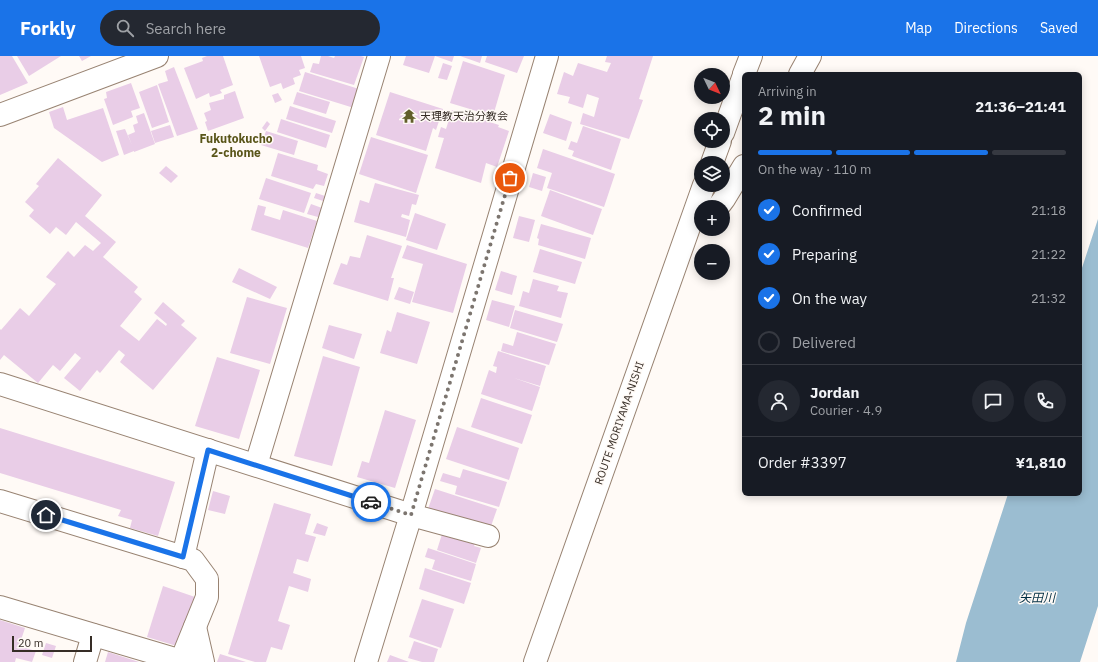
<!DOCTYPE html>
<meta charset="utf-8">
<style>
:root{--surface:#171b24;--page:#242831;--text:#f1f3f6;--muted:#9ea1a6;--line:#363941;--accent:#1a73e8}
body{margin:0;font-family:"IBM Plex Sans","Noto Sans JP",sans-serif;background:var(--page);color:var(--text);height:100vh;display:flex;flex-direction:column;font-size:15px;white-space:nowrap}
*{box-sizing:border-box;margin:0}
p{font-size:13px;color:var(--muted)}
.icon{flex:none;width:22px;height:22px;fill:none;stroke:currentColor;stroke-width:2;stroke-linecap:round;stroke-linejoin:round}
.map{position:relative;flex:1;overflow:hidden}
.details{position:absolute;left:742px;top:16px;width:340px;height:424px;display:flex;flex-direction:column;background:var(--surface);border-radius:6px;box-shadow:0 2px 10px #0003}
.details>*{flex:none}
.needle{width:26px;rotate:133deg}
.buttons{position:absolute;left:694px;top:12px;display:grid;gap:8px}
.buttons a{display:grid;place-items:center;width:36px;height:36px;border-radius:50%;background:var(--surface);box-shadow:0 2px 10px #0003;font-size:20px}
.scale{position:absolute;left:12px;bottom:10px;width:80px;box-sizing:border-box;padding-left:4px;border:2px solid #362d26;border-top:0;font-size:11px;line-height:14px;white-space:nowrap;color:#362d26;-webkit-text-stroke:3px #fffaf6;paint-order:stroke}
.pin{position:absolute;display:grid;place-items:center;width:34px;height:34px;color:#fff;margin:-17px;border:2px solid #fff;border-radius:50%;box-shadow:0 1px 4px #0007}
.courier{position:absolute;display:grid;place-items:center;width:40px;height:40px;margin:-20px;border:3px solid #1a73e8;border-radius:50%;background:#fff;color:#222;box-shadow:0 1px 5px #0007}
.head em{font-style:normal;font-weight:700}
.head div{display:flex;flex-direction:column-reverse}
.head{display:flex;align-items:center;justify-content:space-between;height:68px;padding:0 16px}
h1{font-size:26px;font-weight:700;line-height:30px}
.bar{display:grid;grid-template-columns:repeat(4,1fr);gap:6px 4px;align-content:center;height:48px;padding:0 16px}
.bar i{height:5px;border-radius:3px;background:var(--line)}
.bar .on{background:var(--accent)}
.bar p{grid-column:span 4}
.line{display:flex;align-items:center;gap:10px;padding:0 16px;border-top:1px solid var(--line)}
.line div{flex:1}
.round{display:grid;place-items:center;flex:none;width:42px;height:42px;border-radius:21px;background:var(--page)}
ol{padding:0 16px;list-style:none}
li{display:flex;align-items:center;gap:12px;height:44px}
li p{margin-inline-start:auto}
li .icon{padding:4px;border-radius:50%;background:var(--accent);color:#fff;stroke-width:4}
li:last-child{color:var(--muted)}
li i{width:22px;height:22px;border:2px solid var(--line);border-radius:50%}
header{display:flex;align-items:center;gap:24px;box-sizing:border-box;height:56px;padding:0 20px;background:var(--accent);color:#fff}
header strong{font-size:19px}
nav{display:flex;gap:22px;margin-inline-start:auto;font-size:14px}
.search{width:280px;height:36px;background:var(--page);display:flex;align-items:center;gap:10px;box-sizing:border-box;padding:0 14px;border-radius:22px;color:var(--muted);font-size:15px}
.map>svg:first-child{display:block}
.water{fill:#9bbdd1}
.building{fill:#e9cde7}
.lines{fill:none;stroke-linecap:round;stroke-linejoin:round}
.minor-casing{stroke:#988372;stroke-width:24}
.major-casing{stroke:#988372;stroke-width:24}
.minor{stroke:#fff;stroke-width:22}
.major{stroke:#fff;stroke-width:22}
.done{stroke:#7c756f;stroke-width:4;stroke-dasharray:0 7.2}
.route{stroke:#1a73e8;stroke-width:5}
.labels{text-anchor:middle;stroke-width:3;stroke-linejoin:round;paint-order:stroke}
.poi-label{font-size:11px;fill:#362d26;stroke:#fffaf6;text-anchor:start}
.street-label{font-size:11px;fill:#362d26;stroke:#fffaf6}
.neighbourhood-label{font-size:12px;font-weight:bold;fill:#595519;stroke:#fffaf6}
.water-label{font-size:12px;font-style:italic;fill:#002d42;stroke:#fffaf6}
</style>
<header>
<strong>Forkly</strong>
<div class="search"><svg class="icon" aria-label="search" viewBox="0 0 24 24"><circle cx="10" cy="10" r="6"/><path d="M15 15l6 6"/></svg>Search here</div>
<nav><a>Map</a><a>Directions</a><a>Saved</a></nav>
</header>
<div class="map">
<svg width="1098" height="606" viewBox="0 0 1098 606">
<rect width="100%" height="100%" fill="#fffaf6"/>
<path class="water" d="M1098,163V550L1080,606H956L966,567L1008,438H1080V218Z"/>
<g class="building">
<path d="M0,0H12L28,27L0,39Z"/>
<path d="M17,0H61L29,20Z"/>
<path d="M79,0H91L82,5Z"/>
<path d="M207,0H223L233,29L220,34L222,37L210,41L209,37L196,43L184,12L203,5L202,2Z"/>
<path d="M259,0H301L305,12L299,14L301,19L293,22L295,28L283,33L281,27L270,31Z"/>
<path d="M321,0H328L334,2L335,0H361L364,1L354,29L310,16L313,7L319,8Z"/>
<path d="M406,0H454L452,6L435,0L429,17L403,9Z"/>
<path d="M460,0H482L480,7Z"/>
<path d="M487,0H524L517,17L485,6Z"/>
<path d="M607,0H653L639,43L643,44L629,83L580,68L583,57L594,61L599,42L587,38L583,52L568,47L570,41L557,38L564,16L573,20L578,7L607,16L611,7L605,6Z"/>
<path d="M463,5L505,19L493,60L450,47Z"/>
<path d="M443,7L452,10L447,24L438,22Z"/>
<path d="M174,11L198,73L177,80L158,28L168,25L165,15Z"/>
<path d="M305,16L359,33L354,52L299,35Z"/>
<path d="M131,27L140,52L131,55L133,61L113,69L104,43L107,42L106,36Z"/>
<path d="M157,29L169,66L152,72L139,36Z"/>
<path d="M235,35L244,62L208,75L205,66L207,65L204,57L211,54L209,47L224,43V39Z"/>
<path d="M297,36L330,46L326,58L293,48Z"/>
<path d="M390,36L443,53L436,74L433,72L426,95L376,79Z"/>
<path d="M278,37L282,44L275,47L272,39Z"/>
<path d="M290,50L336,65L332,77L286,63Z"/>
<path d="M63,51L67,64L103,52L119,99L102,106L54,72L49,56Z"/>
<path d="M452,54L499,69L498,71L509,75L497,111L486,107L481,127L435,112L444,82L438,81L441,71L446,73Z"/>
<path d="M144,57L155,88L134,96V95L124,99L116,75L125,73L132,89L128,79L135,76L133,69L138,67L136,60Z"/>
<path d="M550,58L572,66L566,85L543,77Z"/>
<path d="M281,63L330,79L326,92L277,76Z"/>
<path d="M267,65L270,68L265,75L262,72Z"/>
<path d="M170,69L174,81L155,87L151,75Z"/>
<path d="M583,70L621,83L611,114L572,100L574,95L568,93L571,85L577,87Z"/>
<path d="M266,75L298,85L294,99L261,89Z"/>
<path d="M371,81L428,99L416,137L359,118Z"/>
<path d="M543,93L615,118L604,151L547,132L552,117L537,112Z"/>
<path d="M278,97L318,109L317,114L328,118L324,130L316,128L313,133L271,120Z"/>
<path d="M58,102L102,139L85,160L116,186L103,201L138,231L134,236L142,243L120,270L139,285L157,263L166,270L167,268L154,257L163,246L185,265L181,269L197,282L153,334L120,306L125,299L119,294L100,317L97,314L80,335L64,322L81,302L75,297L60,315L53,309L38,327L4,299L0,304V273L1,274L20,252L29,260L56,228L46,221L68,195L74,201L85,189L93,195L101,187L76,166L66,179L56,171L50,178L29,160L34,154L25,146L39,130L36,128Z"/>
<path d="M166,110L178,120L171,127L159,117Z"/>
<path d="M533,117L546,121L542,135L529,131Z"/>
<path d="M266,122L311,137L304,157L259,143Z"/>
<path d="M375,127L419,139L416,149L412,148L409,160L402,158L401,161L410,164L406,181L354,166L360,144L369,147Z"/>
<path d="M550,134L602,153L593,179L541,160Z"/>
<path d="M316,137L325,140L323,145L314,142Z"/>
<path d="M311,148L322,152L318,161L307,158Z"/>
<path d="M258,149L266,151L264,159L280,164L283,154L317,165L308,192L251,174Z"/>
<path d="M415,157L446,168L437,194L406,184Z"/>
<path d="M519,160L535,164L529,186L513,182Z"/>
<path d="M541,168L591,182L585,203L538,189L539,183L537,182Z"/>
<path d="M367,179L402,190L391,222H394L388,245L333,228L341,207L347,209L350,200L360,202Z"/>
<path d="M407,189L467,208L453,257L412,246L423,208L402,202Z"/>
<path d="M540,193L582,206L575,228L533,216Z"/>
<path d="M239,212L277,231L270,243L232,226Z"/>
<path d="M501,215L517,220L512,239L495,234Z"/>
<path d="M533,223L559,230L557,235L568,237L561,262L519,250L523,235L529,237Z"/>
<path d="M399,231L414,236L410,248L394,243Z"/>
<path d="M247,241L287,252L270,308L230,297Z"/>
<path d="M492,244L515,250L509,271L486,264Z"/>
<path d="M515,254L563,268L557,286L510,272Z"/>
<path d="M397,256L430,266L417,308L380,297L387,274L391,276Z"/>
<path d="M329,269L362,278L354,303L322,292Z"/>
<path d="M517,276L556,288L549,309L501,295L503,287L513,290Z"/>
<path d="M498,295L546,310L540,330L514,322L540,331L532,355L481,338L489,314L496,317L497,311L493,310Z"/>
<path d="M323,300L360,311L332,410L294,400Z"/>
<path d="M217,301L260,314L239,383L195,370Z"/>
<path d="M481,342L532,359L522,388L471,371Z"/>
<path d="M385,354L416,364L395,432L357,421L362,405L369,407Z"/>
<path d="M457,371L519,392L509,424L446,403Z"/>
<path d="M0,372L175,426L158,480L130,472L132,464L118,460L121,454L0,417Z"/>
<path d="M463,413L507,426L499,451L455,438L457,430L440,425L443,417L460,422Z"/>
<path d="M435,433L497,453L490,473L428,453Z"/>
<path d="M213,435L230,440L225,458L208,454Z"/>
<path d="M274,447L311,458L305,478L316,481L308,506L297,503L293,517L311,523L308,536L289,530L278,565L290,569L282,594L271,591L266,606H255L228,598Z"/>
<path d="M317,467L328,471L325,480L313,477Z"/>
<path d="M443,475L476,485L474,490L481,492L476,507L437,494Z"/>
<path d="M428,492L476,508L471,525L432,513L435,504L425,501Z"/>
<path d="M425,512L471,527L464,548L419,533Z"/>
<path d="M163,530L195,541L180,591L147,581Z"/>
<path d="M422,543L454,553L441,592L409,581Z"/>
<path d="M0,564L25,572L19,590L36,595L32,606L16,602L15,606H0Z"/>
<path d="M414,585L438,593L434,606H422L408,602Z"/>
<path d="M46,587L56,590L52,602L42,599Z"/>
<path d="M108,596L139,606H105Z"/>
<path d="M220,598L246,606H217Z"/>
<path d="M390,599L409,606H387Z"/>
</g>
<g class="lines">
<defs>
<g id="minor">
<path d="M800,18L810,0"/>
<path d="M0,59L157,0"/>
<path d="M718,151L724,143L744,110"/>
<path d="M0,328L411,459L488,480"/>
<path d="M256,409L379,0"/>
<path d="M0,445L193,504L207,523V541L181,605"/>
<path d="M183,501L208,394"/>
<path d="M0,551L185,606"/>
<path d="M195,571L203,606"/>
<path d="M85,606L93,579"/>
<path d="M366,606L411,459L547,0"/>
</g>
<g id="major">
<path d="M744,18L751,0"/>
<path d="M723,77L744,19"/>
<path d="M712,107L720,85"/>
<path d="M535,606L704,129"/>
</g>
</defs>
<use href="#minor" class="minor-casing"/>
<use href="#major" class="major-casing"/>
<use href="#minor" class="minor"/>
<use href="#major" class="major"/>
</g>
<g class="lines">
<path class="done" d="M371,446L411,459L510,122"/>
<path class="route" d="M46,459L183,501L208,394L371,446"/>
</g>
<defs>
<symbol id="temple-bare" viewBox="-9 -9 18 18"><path d="M0-6L5-2H3V0L6.5 2.5H4V6H1.5V3h-3V6H-4V2.5H-6.5L-3 0V-2H-5Z" fill="#615e2a" stroke="#fffaf6" stroke-width="2.5" paint-order="stroke"/></symbol>
</defs>
<g fill-rule="evenodd">
<use href="#temple-bare" x="399" y="50" width="20" height="20"/>
</g>
<g class="labels">
<g class="poi-label">
<text x="420" y="64">天理教天治分教会</text>
</g>
<g class="street-label">
<text transform="translate(619 367) rotate(-71)" y="4">ROUTE MORIYAMA-NISHI</text>
</g>
<g class="neighbourhood-label">
<text x="236" y="87">Fukutokucho<tspan x="236" dy="14">2-chome</tspan></text>
</g>
<g class="water-label">
<text x="1037" y="546">矢田川</text>
</g>
</g>
</svg>
<div class="buttons">
<a><svg class="needle" viewBox="-14 -14 28 28"><path d="M0-13l5 13h-10z" fill="#e53935"/><path d="M0 13l5-13h-10z" fill="#9ea1a6"/></svg></a>
<a><svg class="icon" aria-label="locate" viewBox="0 0 24 24"><circle cx="12" cy="12" r="6"/><path d="M12 2v4M12 18v4M2 12h4M18 12h4"/></svg></a>
<a><svg class="icon" aria-label="layers" viewBox="0 0 24 24"><path d="M12 4l9 5-9 5-9-5zM3 14l9 5 9-5"/></svg></a>
<a>+</a>
<a>−</a>
</div>
<div class="scale">20 m</div>
<div class="pin" style="left:510px;top:122px;background:#ea580c"><svg class="icon" aria-label="bag" viewBox="0 0 24 24"><path d="M5 8h14l-1 12H6zM9 8a3 3 0 0 1 6 0"/></svg></div>
<div class="pin" style="left:46px;top:459px;background:#1f2937"><svg class="icon" aria-label="home" viewBox="0 0 24 24"><path d="M3 11l9-7 9 7M6 9v11h12V9"/></svg></div>
<div class="courier" style="left:371px;top:446px"><svg class="icon" aria-label="car" viewBox="0 0 24 24"><path d="M5 17H2v-5l4-1 3-4h7l3 4 3 1v5h-3M9 17h6M6 11h13"/><circle cx="7" cy="17" r="2"/><circle cx="17" cy="17" r="2"/></svg></div>
<section class="details">
<div class="head"><div><h1>2 min</h1><p>Arriving in</p></div><em>21:36–21:41</em></div>
<div class="bar"><i class="on"></i><i class="on"></i><i class="on"></i><i></i><p>On the way · 110 m</p></div>
<ol>
<li><svg class="icon" aria-label="check" viewBox="0 0 24 24"><path d="M5 12l5 5 9-10"/></svg>Confirmed<p>21:18</p></li>
<li><svg class="icon" aria-label="check" viewBox="0 0 24 24"><path d="M5 12l5 5 9-10"/></svg>Preparing<p>21:22</p></li>
<li><svg class="icon" aria-label="check" viewBox="0 0 24 24"><path d="M5 12l5 5 9-10"/></svg>On the way<p>21:32</p></li>
<li><i></i>Delivered</li>
</ol>
<div class="line" style="height:72px"><a class="round"><svg class="icon" aria-label="person" viewBox="0 0 24 24"><circle cx="12" cy="8" r="4"/><path d="M4 21q1-7 8-7t8 7"/></svg></a><div><b>Jordan</b><p>Courier · 4.9</p></div><a class="round"><svg class="icon" aria-label="chat" viewBox="0 0 24 24"><path d="M4 5h16v11H9l-5 4z"/></svg></a><a class="round"><svg class="icon" aria-label="phone" viewBox="0 0 24 24"><path d="M5 4h4l2 5-3 2q2 4 5 5l2-3 5 2v4C11 20 4 13 5 4z"/></svg></a></div>
<div class="line" style="height:52px"><div>Order #3397</div><b>¥1,810</b></div>
</section>
</div>
